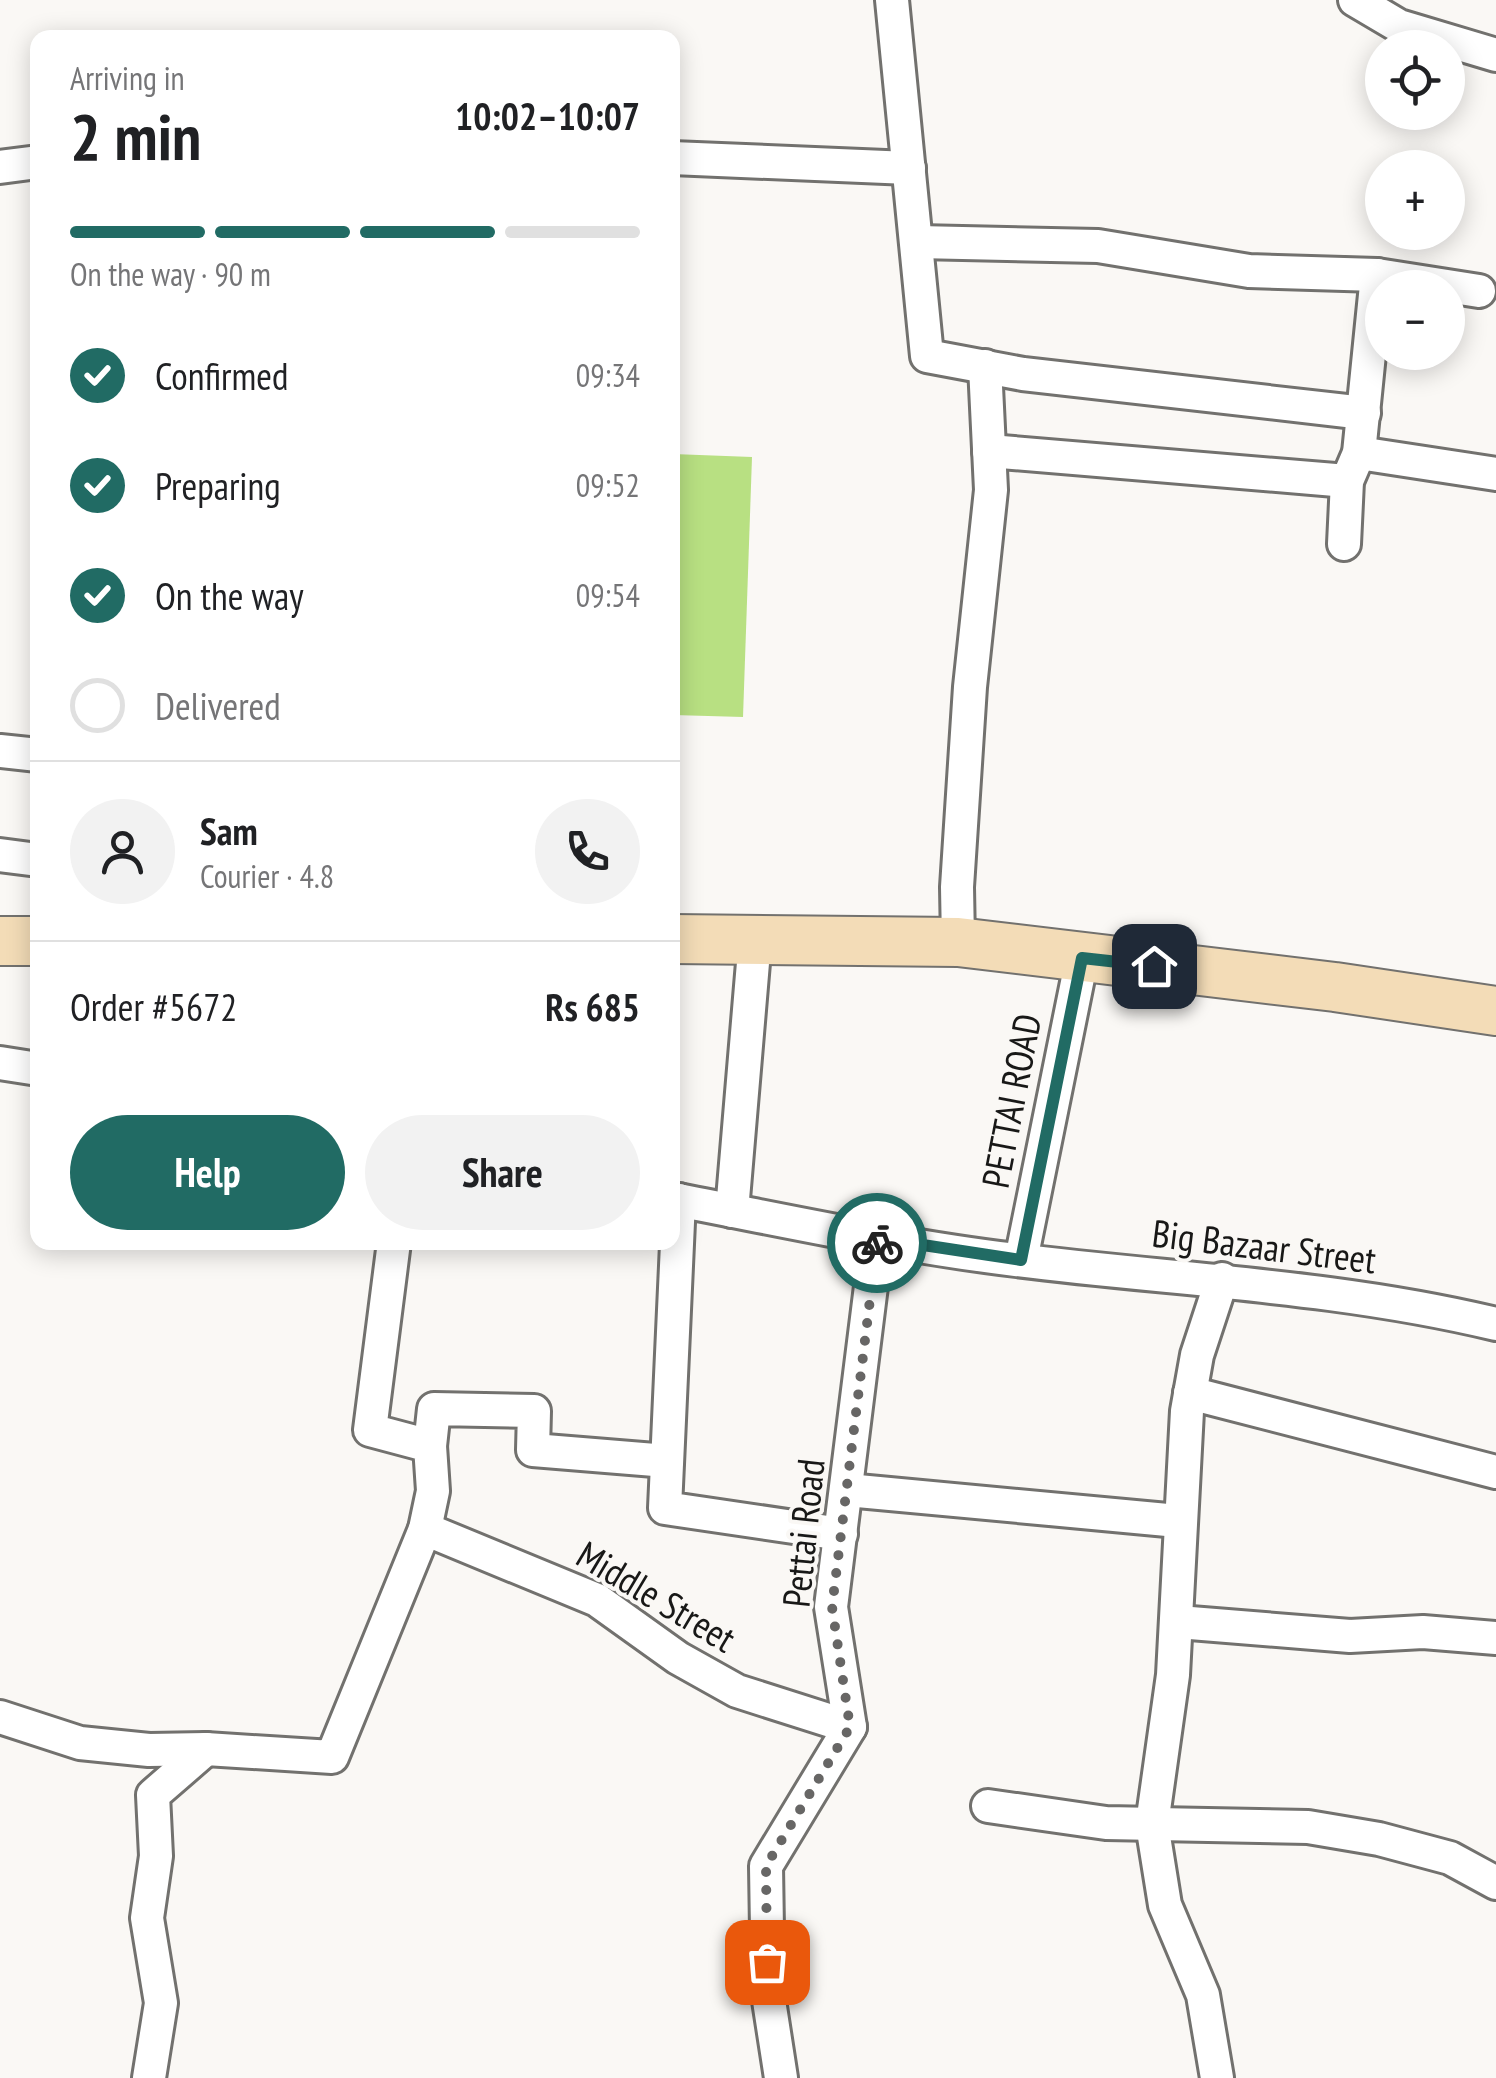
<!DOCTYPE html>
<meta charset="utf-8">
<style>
:root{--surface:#fff;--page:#f2f2f2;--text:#202124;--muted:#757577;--line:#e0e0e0;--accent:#216b64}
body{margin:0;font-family:"PT Sans Narrow",sans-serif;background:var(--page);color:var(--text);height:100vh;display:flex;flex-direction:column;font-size:38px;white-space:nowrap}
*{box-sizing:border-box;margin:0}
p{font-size:32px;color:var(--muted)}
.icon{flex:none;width:55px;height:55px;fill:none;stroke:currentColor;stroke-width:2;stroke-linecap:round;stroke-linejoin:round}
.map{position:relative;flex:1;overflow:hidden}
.side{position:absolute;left:30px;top:30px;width:650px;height:1220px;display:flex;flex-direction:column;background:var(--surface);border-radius:20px;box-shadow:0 5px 25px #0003}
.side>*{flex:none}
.controls{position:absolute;left:1365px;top:30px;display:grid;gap:20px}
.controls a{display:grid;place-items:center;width:100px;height:100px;border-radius:50%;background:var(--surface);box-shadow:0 5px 25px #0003;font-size:50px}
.pin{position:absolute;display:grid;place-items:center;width:85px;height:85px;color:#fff;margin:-42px;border-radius:20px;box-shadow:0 5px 15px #0006}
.courier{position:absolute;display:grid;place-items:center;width:100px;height:100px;margin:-50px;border:8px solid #216b64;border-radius:50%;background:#fff;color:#222;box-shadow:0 2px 12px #0007}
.summary em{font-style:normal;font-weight:700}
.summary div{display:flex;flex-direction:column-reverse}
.summary{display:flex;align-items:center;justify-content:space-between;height:170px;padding:0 40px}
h1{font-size:65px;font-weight:700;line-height:75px}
.bar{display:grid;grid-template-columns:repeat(4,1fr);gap:15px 10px;align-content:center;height:120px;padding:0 40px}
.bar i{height:12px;border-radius:8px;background:var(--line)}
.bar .selected{background:var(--accent)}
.bar p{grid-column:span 4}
.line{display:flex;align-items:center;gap:25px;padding:0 40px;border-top:2px solid var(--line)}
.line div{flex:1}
.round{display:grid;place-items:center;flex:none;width:105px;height:105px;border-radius:52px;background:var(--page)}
ol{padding:0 40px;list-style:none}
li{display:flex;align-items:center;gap:30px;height:110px}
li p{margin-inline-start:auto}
li .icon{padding:10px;border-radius:50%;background:var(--accent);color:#fff;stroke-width:4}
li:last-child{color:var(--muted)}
li i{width:55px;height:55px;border:5px solid var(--line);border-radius:50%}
.primary-button{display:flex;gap:20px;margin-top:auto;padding:20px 40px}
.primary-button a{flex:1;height:115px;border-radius:60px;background:var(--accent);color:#fff;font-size:40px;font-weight:700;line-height:115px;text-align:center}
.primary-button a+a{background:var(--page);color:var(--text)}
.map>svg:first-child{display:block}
.water{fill:#b8e082}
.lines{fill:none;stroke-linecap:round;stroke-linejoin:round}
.street-casing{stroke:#72716e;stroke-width:38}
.secondary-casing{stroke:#72716e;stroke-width:52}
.street{stroke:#fff;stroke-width:32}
.secondary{stroke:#f3dcb7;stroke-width:48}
.done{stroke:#676665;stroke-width:10;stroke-dasharray:0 18}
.route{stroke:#216b64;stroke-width:12}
.labels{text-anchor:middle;stroke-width:8;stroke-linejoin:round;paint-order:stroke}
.street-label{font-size:38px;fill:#181817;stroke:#faf8f5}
</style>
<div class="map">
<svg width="1496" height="2078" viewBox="0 0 1496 2078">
<rect width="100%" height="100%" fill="#faf8f5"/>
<path class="water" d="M673,454L752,457L743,717L673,715Z"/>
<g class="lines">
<defs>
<g id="street">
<path d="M892,0L927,356L1023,374L1364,413"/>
<path d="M1355,0L1399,26L1496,55"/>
<path d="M672,158L909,168"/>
<path d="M0,167L38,162"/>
<path d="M918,242L1098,246L1249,271L1377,275L1479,291"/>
<path d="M989,451L1347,481"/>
<path d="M1359,453L1496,474"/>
<path d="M1344,544L1347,481L1359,453L1377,275"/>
<path d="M0,751L38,755"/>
<path d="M0,855L38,860"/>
<path d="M958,942L957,887L970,687L991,490L985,366"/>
<path d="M0,1063L38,1069"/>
<path d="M672,1199C787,1221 900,1246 1016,1260C1176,1280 1338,1286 1496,1324"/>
<path d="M679,1200L665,1508L841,1534"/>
<path d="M732,1211L755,939"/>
<path d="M1021,1260L1082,958"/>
<path d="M1190,1393L1496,1472"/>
<path d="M430,1446L434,1409L534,1411L533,1450L667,1461"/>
<path d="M847,1490L1178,1521"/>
<path d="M425,1529L597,1600L678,1658L737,1691L850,1727"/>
<path d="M1178,1622L1350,1636L1423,1632L1496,1638"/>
<path d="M0,1717L80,1743L149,1750L206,1749L332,1757L425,1529L433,1491L430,1446L370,1430L394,1242"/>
<path d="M988,1806L1106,1823L1308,1827L1379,1839L1450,1858L1496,1883"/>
<path d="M149,2078L161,2003L147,1918L156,1856L153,1795L206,1749"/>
<path d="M781,2078L768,1994L766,1866L850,1727L831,1607L877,1238"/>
<path d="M1217,2078L1203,1995L1165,1905L1152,1824L1173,1675L1187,1411L1197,1355L1222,1279"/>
</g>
<g id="secondary">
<path d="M672,939L958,942L1335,987L1496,1011"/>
<path d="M0,941H38"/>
</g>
</defs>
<use href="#street" class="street-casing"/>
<use href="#secondary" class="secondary-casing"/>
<use href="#street" class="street"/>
<use href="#secondary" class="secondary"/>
</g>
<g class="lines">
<path class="done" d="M767,1962L766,1866L850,1727L832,1607L877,1243"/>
<path class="route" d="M877,1243V1238L1021,1260L1082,958L1154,966"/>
</g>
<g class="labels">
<g class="street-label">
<text transform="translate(1012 1101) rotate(-79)" y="13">PETTAI ROAD</text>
<text transform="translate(1264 1247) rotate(7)" y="13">Big Bazaar Street</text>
<text transform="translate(804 1533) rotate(-84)" y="13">Pettai Road</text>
<text transform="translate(656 1597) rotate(31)" y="13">Middle Street</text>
</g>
</g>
</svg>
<div class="controls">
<a><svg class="icon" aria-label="locate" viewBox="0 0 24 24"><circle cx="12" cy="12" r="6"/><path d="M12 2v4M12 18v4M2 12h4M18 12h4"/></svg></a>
<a>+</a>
<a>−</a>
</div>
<div class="pin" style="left:767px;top:1962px;background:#ea580c"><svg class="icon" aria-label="bag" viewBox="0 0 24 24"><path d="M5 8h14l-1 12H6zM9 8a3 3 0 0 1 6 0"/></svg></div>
<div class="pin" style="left:1154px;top:966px;background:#1f2937"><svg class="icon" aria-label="home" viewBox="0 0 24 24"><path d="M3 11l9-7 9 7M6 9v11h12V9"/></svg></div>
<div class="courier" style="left:877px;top:1243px"><svg class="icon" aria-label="bike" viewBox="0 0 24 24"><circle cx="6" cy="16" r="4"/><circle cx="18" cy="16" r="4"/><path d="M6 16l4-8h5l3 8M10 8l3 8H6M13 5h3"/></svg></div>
<section class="side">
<div class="summary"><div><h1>2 min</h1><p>Arriving in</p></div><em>10:02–10:07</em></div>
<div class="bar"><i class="selected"></i><i class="selected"></i><i class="selected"></i><i></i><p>On the way · 90 m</p></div>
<ol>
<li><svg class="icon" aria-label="check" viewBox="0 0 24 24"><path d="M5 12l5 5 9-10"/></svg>Confirmed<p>09:34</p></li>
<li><svg class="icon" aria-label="check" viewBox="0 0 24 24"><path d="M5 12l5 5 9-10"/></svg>Preparing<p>09:52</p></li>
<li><svg class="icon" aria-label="check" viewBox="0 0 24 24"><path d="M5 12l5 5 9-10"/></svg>On the way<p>09:54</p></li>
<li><i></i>Delivered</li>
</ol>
<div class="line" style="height:180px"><a class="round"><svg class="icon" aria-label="person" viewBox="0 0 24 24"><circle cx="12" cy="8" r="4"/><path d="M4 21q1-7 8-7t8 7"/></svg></a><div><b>Sam</b><p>Courier · 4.8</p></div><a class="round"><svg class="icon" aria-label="phone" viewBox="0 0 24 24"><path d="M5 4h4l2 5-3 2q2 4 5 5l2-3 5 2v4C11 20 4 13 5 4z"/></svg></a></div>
<div class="line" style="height:130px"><div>Order #5672</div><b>Rs 685</b></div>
<div class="primary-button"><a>Help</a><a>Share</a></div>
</section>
</div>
